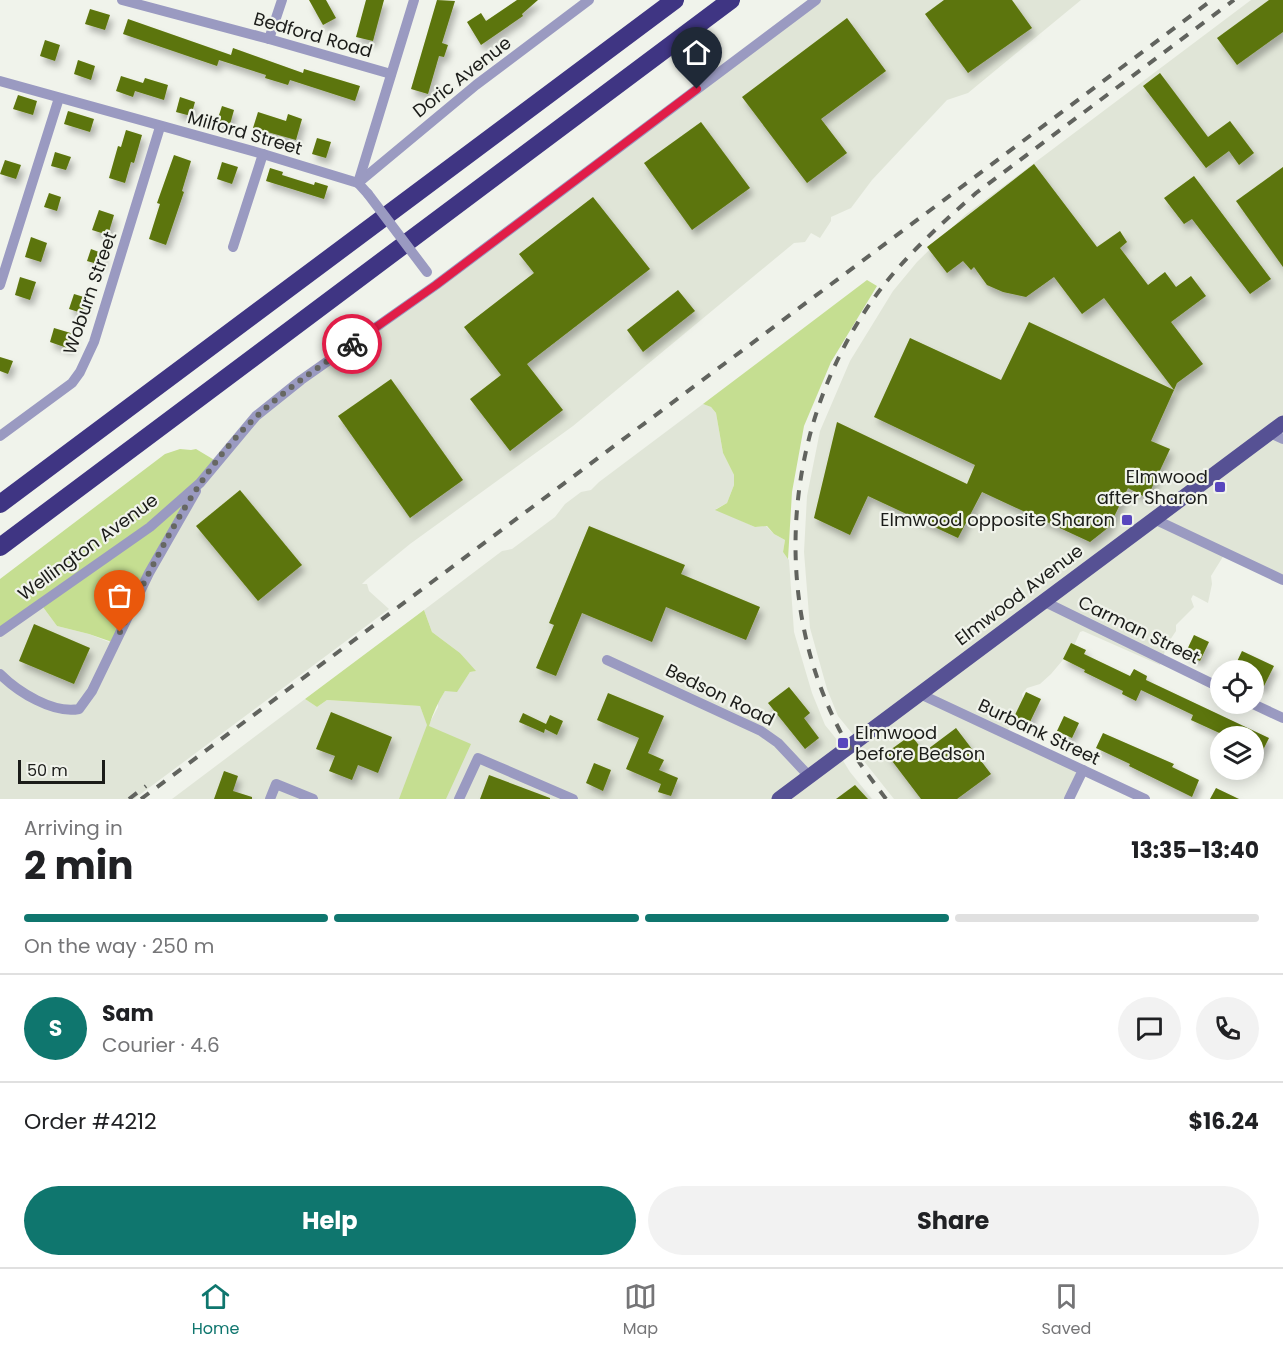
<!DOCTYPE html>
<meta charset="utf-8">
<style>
:root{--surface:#fff;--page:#f2f2f2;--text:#202124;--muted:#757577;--line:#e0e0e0;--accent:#0f766e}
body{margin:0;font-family:Poppins,sans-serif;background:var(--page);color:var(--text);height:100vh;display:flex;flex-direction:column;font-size:22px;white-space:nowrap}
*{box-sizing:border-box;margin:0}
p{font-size:20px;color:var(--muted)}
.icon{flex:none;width:33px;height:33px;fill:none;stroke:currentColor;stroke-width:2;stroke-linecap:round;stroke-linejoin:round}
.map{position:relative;height:799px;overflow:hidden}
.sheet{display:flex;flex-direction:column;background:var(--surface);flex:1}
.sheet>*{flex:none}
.buttons{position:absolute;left:1210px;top:660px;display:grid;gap:12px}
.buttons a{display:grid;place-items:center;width:54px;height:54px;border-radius:50%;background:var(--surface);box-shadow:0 3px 15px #0003;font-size:30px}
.scale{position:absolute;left:18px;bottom:15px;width:87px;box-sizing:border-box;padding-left:6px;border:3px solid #1b1c19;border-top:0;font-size:16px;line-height:21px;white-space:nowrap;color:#1b1c19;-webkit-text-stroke:4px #f0f3eb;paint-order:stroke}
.pin{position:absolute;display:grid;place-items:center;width:51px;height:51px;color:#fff;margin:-62px -26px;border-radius:50% 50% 50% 0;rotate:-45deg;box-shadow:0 0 6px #0007}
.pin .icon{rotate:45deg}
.courier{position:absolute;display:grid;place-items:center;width:60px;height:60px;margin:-30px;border:4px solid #e11d48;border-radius:50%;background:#fff;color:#222;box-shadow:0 2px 8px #0007}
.overview em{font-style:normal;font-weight:700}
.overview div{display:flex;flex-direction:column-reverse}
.overview{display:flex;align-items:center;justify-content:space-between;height:102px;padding:0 24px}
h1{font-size:39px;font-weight:700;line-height:45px}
.bar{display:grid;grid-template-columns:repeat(4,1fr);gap:9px 6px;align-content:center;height:72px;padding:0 24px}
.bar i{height:8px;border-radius:4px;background:var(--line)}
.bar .current{background:var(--accent)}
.bar p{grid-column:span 4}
.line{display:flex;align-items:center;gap:15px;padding:0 24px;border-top:2px solid var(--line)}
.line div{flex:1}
.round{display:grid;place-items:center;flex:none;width:63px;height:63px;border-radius:32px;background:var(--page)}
.cta{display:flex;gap:12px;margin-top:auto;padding:12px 24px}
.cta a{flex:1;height:69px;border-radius:36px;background:var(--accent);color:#fff;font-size:24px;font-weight:700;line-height:69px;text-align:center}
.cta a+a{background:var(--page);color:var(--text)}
.tabs{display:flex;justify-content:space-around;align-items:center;height:84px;border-top:2px solid var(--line);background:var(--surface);font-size:16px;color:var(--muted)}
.tabs a{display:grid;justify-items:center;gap:3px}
.tabs .current{color:var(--accent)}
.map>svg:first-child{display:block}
.built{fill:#e0e5d7}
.green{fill:#c5de91}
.building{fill:#5c7509;filter:url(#shadow)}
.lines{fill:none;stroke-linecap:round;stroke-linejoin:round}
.street{stroke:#9a9ac1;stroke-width:10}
.primary{stroke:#565194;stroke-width:15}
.highway{stroke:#3f3583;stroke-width:18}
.rail{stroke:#61635e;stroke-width:4;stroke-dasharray:10 10;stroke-linecap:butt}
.street-bridge{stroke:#9a9ac1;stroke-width:10}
.done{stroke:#666762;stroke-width:6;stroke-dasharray:0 10.8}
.route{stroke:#e11d48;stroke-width:8}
.poi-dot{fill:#5846be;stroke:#f0f3eb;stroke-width:2}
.labels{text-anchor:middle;stroke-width:4.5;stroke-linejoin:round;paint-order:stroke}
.street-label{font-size:18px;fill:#1b1c19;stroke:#f0f3eb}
.poi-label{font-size:18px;fill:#1b1c19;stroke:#f0f3eb;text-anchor:end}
</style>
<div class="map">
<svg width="1283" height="799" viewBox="0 0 1283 799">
<defs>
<filter id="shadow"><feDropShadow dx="3.5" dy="6" stdDeviation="3" flood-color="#0004"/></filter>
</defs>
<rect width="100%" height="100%" fill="#f0f3eb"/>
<g class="built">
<path d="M816,0H1081L968,93L947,100L872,180L851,208L831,217V221L820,238L811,233L805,242L794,243L573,426L410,544L366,580L362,584H367L369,591L389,609L134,799H0V631L40,603L57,626L89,634L109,642L183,506L258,416Z"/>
<path d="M1251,0H1283V583L1224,555L1211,576L1212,584L1208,603L1193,595L1191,599L1194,607L1176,625V631L1168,643L1160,665L1083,631L1080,632L1073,648L1051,674L1040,684L1027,688L1022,694L1023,700L1006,734L1078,769L1066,799H894L851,745L855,737L838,716L827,689L810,628L804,552L807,496L820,431L850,361L893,291L917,262L965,215Z"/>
<path d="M703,404L711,407L716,413L723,453L734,475V485L727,503L716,509L755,527L766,526L774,534L785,540L783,552L789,560L794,632L812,693L825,725L842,746L839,754L850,772L872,799H172L305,699L317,707L327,700L420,706L428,726L438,707V702L445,691H457L470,672L475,671L460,653L432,632L424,610L502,551L512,549L555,517L565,504L581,492L591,490L599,482Z"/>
</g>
<g class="green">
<path d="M867,280L877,286L831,362L804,426L792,492L788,559L783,552L785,540L774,534L767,526L755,527L715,510L727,503L734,485V475L723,453L716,413L711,407L703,404Z"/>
<path d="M180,449L191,450L196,449L216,461L183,506L112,642L89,634L57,626L40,603L0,631V579L165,454Z"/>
<path d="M424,610L432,632L460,653L476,671L470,672L457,692L445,691C438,702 433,713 429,726L471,744L446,799H399L427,725L420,706L327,700L317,707L305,699Z"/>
</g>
<g class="building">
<path d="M309,0H326L336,18L323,25Z"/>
<path d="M366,0H384L373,41L356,37Z"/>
<path d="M437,0L455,1L442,43L448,45L444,57L439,56L428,94L411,89Z"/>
<path d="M517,0H538L522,14L523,16L481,45L467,22L481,13L486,21Z"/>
<path d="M944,0H1012L1032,28L968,73L925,14Z"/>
<path d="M1269,0H1283V32L1237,65L1217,38Z"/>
<path d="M90,9L110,15L105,30L85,24Z"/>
<path d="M847,18L886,71L821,119L847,153L807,183L742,97Z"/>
<path d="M128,19L231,55L233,48L303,73L304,69L360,86L355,101L290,80L288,85L265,78L266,75L219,60L217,66L123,34Z"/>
<path d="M45,40L60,45L55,61L40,56Z"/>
<path d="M78,60L95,66L91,80L74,74Z"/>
<path d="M1160,73L1208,137L1230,121L1254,153L1239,165L1229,151L1206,168L1143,86Z"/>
<path d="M121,76L143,83L145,78L168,85L164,100L135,91L133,97L116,91Z"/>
<path d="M18,95L37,101L33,115L13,109Z"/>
<path d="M180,97L195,102L191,116L176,112Z"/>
<path d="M222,106L234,110L229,128L216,124Z"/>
<path d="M68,111L94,119L90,132L64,124Z"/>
<path d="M258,112L286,121L288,114L302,119L296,140L253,128Z"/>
<path d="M701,122L750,188L692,230L644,163Z"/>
<path d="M126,130L142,135L134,163L131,162L125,183L109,178L118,146L121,147Z"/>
<path d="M317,138L331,142L326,158L312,154Z"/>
<path d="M55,152L71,157L66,170L51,166Z"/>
<path d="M174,155L191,161L182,191L184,192L166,245L149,239L160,204L157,203Z"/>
<path d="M5,160L21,165L16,179L0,174Z"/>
<path d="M222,162L238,167L232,184L217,179Z"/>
<path d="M1034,164L1097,247L1120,231L1127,242L1120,248L1148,285L1165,272L1176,287L1191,276L1206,296L1171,322L1203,364L1177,383L1174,390L1104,298L1082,314L1054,277L1026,297L1003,292L987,285L974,267L971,270L963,261L947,273L927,247Z"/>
<path d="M1283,167V267L1236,201Z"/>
<path d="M270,168L283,172L282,175L314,185L315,182L328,186L324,199L266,181Z"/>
<path d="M1194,176L1271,279L1250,294L1192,219L1184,224L1164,198Z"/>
<path d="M49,193L61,197L57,211L44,207Z"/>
<path d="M593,197L650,269L527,364L563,410L510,451L470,399L501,375L464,327L534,273L519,254Z"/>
<path d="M99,210L114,215L108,235L92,230Z"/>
<path d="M31,237L47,243L41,262L25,257Z"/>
<path d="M91,249L104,254L101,265L87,261Z"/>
<path d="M20,277L36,282L30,300L15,295Z"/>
<path d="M678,290L695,311L643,352L627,330Z"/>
<path d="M74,294L87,298L82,313L69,309Z"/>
<path d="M1029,322L1174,390L1151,441L1170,449L1147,498L1128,488L1109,527L1090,542L982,492L958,538L868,496L850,535L814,518L837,422L967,484L975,465L874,417L910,338L1001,380Z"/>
<path d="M54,328L74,334L70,349L50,342Z"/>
<path d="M0,357L13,361L8,374L0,371Z"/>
<path d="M391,379L463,480L410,518L338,416Z"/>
<path d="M240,490L302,565L258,601L196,526Z"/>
<path d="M589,526L685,565L681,574L760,607L746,640L666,607L652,642L582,613L556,676L536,668L554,625L549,623Z"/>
<path d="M34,624L90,648L74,684L19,661Z"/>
<path d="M1194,635L1209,642L1200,661L1185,654Z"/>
<path d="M1071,643L1086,650L1084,654L1130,676L1134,669L1147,676L1146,680L1269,738L1254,768V736H1226L1191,720L1193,715L1141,690L1136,701L1122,694L1123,691L1084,672L1085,670L1063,659Z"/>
<path d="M1242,651L1274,666L1263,688L1254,684V670H1233Z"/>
<path d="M789,687L810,713L804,718L819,738L805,749L768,703Z"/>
<path d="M1026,692L1041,699L1029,724L1014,717Z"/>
<path d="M608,693L664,716L648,753L664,760L659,770L678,778L671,796L658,792L661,784L626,769L639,738L597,720Z"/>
<path d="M331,712L392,737L378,773L358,765L352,780L329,771L335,756L316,749Z"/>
<path d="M523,713L546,724L550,715L563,721L557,735L545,729L544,733L519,722Z"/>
<path d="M1064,716L1079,723L1072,738L1057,731Z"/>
<path d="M956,728L991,774L957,799H921L886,753L911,735L924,752Z"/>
<path d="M1103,733L1174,764L1172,767L1199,780L1192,797L1129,766L1130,764L1096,748Z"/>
<path d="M594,763L611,770L603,791L586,783Z"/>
<path d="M224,771L238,776L233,791L252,797V799H214Z"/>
<path d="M489,775L550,798V799H480Z"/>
<path d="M855,785L868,799H836Z"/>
<path d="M1216,788L1239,799H1210Z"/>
</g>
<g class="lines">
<g class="street">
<path d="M122,0L269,39L391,74"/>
<path d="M269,39L282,0"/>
<path d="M0,81L263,154L358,183L368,194"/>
<path d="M358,183L476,85L589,0"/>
<path d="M358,183L414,0"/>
<path d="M233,247L263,154"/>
<path d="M0,285L59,98"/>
<path d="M1270,433L1283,439"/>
<path d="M0,436L72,383L80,372L94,342L160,127"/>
<path d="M1154,519L1283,580"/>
<path d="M1043,601L1221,688"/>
<path d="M0,632L150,527L200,483L256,416L301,380L436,285L816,0"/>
<path d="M607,660L761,731L778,743L808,775"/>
<path d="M0,674C18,692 53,714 79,709L92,691L149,573L196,491"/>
<path d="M920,694L1145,799"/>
<path d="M1253,704L1283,718"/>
<path d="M270,799L276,784L313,799"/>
<path d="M459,799L478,758L573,799"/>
<path d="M1069,799L1083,770"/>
</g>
<path class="primary" d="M779,799L1283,423"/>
<g class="highway">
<path d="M0,504L675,0"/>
<path d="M0,547L731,0"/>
</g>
<g class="rail">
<path d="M129,799L146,786"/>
<path d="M141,799L1212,0"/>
<path d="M886,799C869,776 851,753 838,727C767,587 787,410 883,286C910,252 943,222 976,193L1234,0"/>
</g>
<path class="street-bridge" d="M368,194L427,272"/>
</g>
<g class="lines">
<path class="done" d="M120,632C157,556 195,474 257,416C286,389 319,367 352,344"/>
<path class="route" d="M352,344L436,285L697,89"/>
</g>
<g class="poi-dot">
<rect x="1214" y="481" width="12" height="12" rx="3"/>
<rect x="1121" y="514" width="12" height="12" rx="3"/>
<rect x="837" y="737" width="12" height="12" rx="3"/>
</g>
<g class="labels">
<g class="street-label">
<text transform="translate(313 35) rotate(16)" y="6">Bedford Road</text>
<text transform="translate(462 77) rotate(-38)" y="6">Doric Avenue</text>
<text transform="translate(245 133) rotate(16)" y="6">Milford Street</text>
<text transform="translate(90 293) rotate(-71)" y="6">Woburn Street</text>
<text transform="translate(88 547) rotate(-36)" y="6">Wellington Avenue</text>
<text transform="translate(1019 595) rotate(-37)" y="6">Elmwood Avenue</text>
<text transform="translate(1139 630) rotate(26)" y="6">Carman Street</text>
<text transform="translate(720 695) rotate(26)" y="6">Bedson Road</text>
<text transform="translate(1039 732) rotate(25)" y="6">Burbank Street</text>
</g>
<g class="poi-label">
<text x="1208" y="483">Elmwood<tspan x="1208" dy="21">after Sharon</tspan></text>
<text x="1115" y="526">Elmwood opposite Sharon</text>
<text x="855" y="739" text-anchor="start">Elmwood<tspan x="855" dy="21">before Bedson</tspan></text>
</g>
</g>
</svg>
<div class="buttons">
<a><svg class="icon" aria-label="locate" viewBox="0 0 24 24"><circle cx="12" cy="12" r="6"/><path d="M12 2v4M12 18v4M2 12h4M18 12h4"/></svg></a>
<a><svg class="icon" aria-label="layers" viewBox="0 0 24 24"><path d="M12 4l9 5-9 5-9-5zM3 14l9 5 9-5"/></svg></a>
</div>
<div class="scale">50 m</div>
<div class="pin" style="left:120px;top:632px;background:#ea580c"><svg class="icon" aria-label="bag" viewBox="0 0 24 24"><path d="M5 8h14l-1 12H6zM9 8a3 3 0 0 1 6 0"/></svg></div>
<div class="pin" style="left:697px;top:89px;background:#1f2937"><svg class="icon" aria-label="home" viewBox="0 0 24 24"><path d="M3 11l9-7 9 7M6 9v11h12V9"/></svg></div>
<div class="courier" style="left:352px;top:344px"><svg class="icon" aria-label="bike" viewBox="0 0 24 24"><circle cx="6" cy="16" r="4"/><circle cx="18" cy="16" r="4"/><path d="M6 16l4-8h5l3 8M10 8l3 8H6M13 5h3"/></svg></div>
</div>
<section class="sheet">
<div class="overview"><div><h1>2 min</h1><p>Arriving in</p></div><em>13:35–13:40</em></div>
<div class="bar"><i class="current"></i><i class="current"></i><i class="current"></i><i></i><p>On the way · 250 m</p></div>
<div class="line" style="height:108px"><b class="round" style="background:var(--accent);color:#fff">S</b><div><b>Sam</b><p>Courier · 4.6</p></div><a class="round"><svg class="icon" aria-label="chat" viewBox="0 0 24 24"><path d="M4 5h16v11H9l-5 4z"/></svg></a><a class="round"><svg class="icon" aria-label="phone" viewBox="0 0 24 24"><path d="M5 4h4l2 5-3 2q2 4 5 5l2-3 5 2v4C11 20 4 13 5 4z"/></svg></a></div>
<div class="line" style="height:78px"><div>Order #4212</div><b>$16.24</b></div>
<div class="cta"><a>Help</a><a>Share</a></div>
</section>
<nav class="tabs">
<a class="current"><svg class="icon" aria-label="home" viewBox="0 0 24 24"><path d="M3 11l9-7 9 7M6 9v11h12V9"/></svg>Home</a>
<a><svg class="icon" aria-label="map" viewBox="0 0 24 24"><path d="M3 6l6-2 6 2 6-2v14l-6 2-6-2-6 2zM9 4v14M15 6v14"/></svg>Map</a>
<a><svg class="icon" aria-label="saved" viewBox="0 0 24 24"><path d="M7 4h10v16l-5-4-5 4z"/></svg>Saved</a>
</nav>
